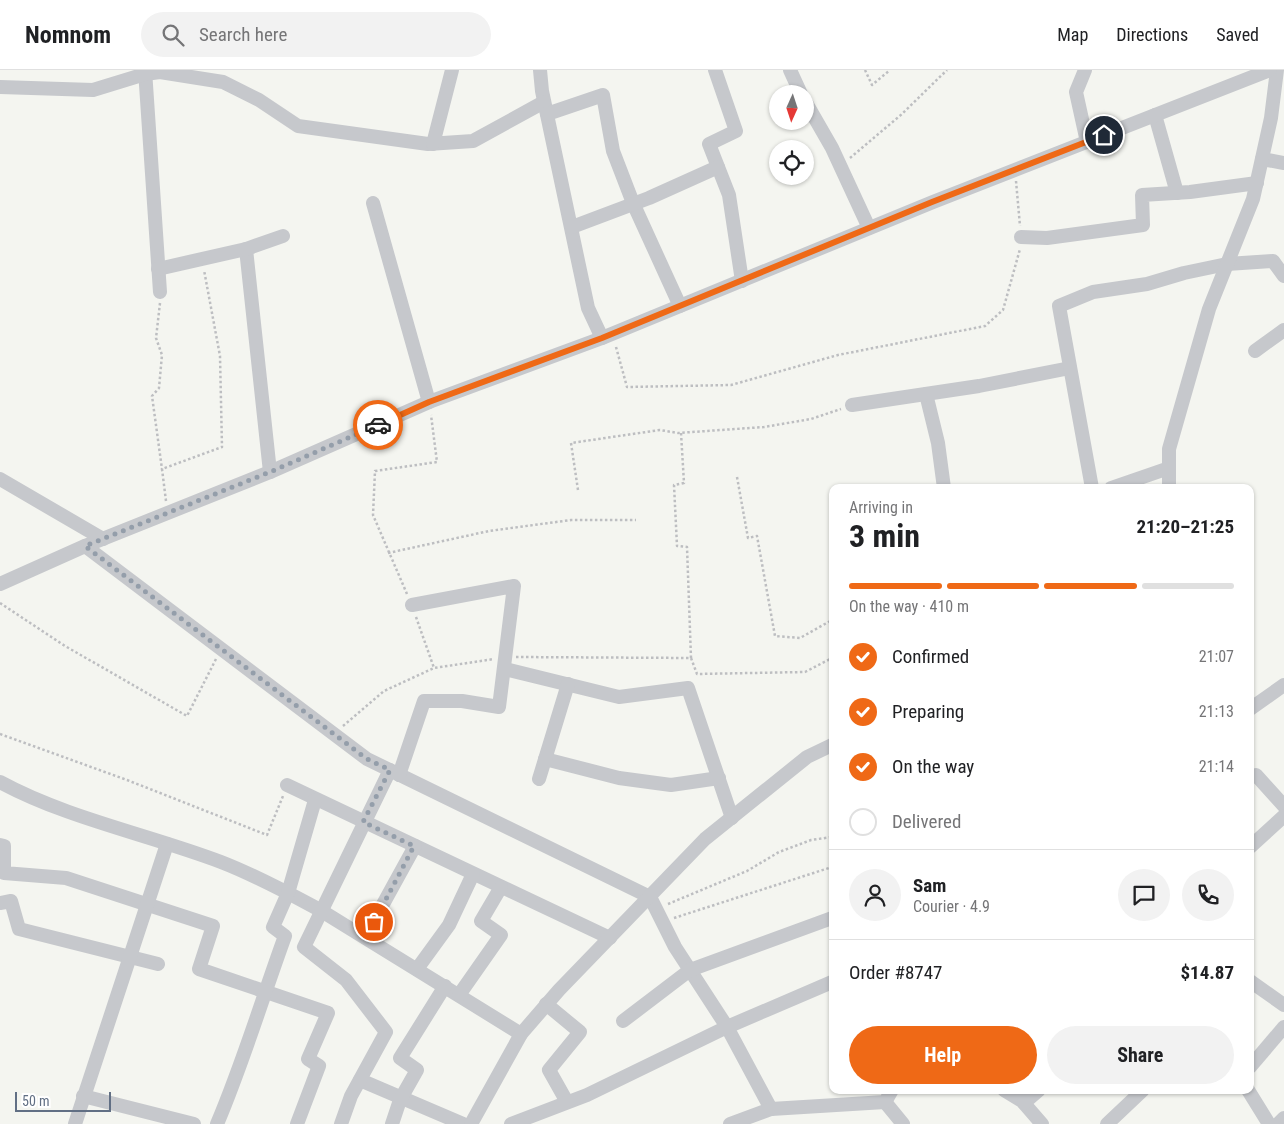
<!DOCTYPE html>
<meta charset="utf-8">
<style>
:root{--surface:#fff;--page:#f2f2f2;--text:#202124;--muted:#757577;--line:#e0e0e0;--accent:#ef6916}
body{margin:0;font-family:"Roboto Condensed",sans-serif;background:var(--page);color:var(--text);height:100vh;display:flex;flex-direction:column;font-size:19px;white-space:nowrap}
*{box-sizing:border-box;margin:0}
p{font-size:16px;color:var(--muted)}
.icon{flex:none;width:28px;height:28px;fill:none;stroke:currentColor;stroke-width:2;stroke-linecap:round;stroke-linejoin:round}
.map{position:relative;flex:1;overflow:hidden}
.side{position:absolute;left:829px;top:414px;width:425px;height:610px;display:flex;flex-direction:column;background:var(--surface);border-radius:10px;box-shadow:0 1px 4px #0004}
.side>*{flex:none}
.needle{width:32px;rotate:183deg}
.controls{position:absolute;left:769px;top:15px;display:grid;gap:10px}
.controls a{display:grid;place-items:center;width:45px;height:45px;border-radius:50%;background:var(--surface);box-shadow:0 1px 4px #0004;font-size:25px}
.scale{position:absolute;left:15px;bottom:12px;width:96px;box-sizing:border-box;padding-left:5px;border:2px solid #616f84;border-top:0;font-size:14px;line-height:18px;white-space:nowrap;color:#616f84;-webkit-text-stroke:4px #fff;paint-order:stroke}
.pin{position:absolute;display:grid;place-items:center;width:42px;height:42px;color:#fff;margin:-21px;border:2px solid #fff;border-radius:50%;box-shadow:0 1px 5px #0007}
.courier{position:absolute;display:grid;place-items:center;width:50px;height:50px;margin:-25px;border:4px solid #ef6916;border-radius:50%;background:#fff;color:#222;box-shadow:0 1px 6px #0007}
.head em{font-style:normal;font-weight:700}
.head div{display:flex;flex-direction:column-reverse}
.head{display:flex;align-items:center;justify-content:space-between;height:85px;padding:0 20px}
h1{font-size:32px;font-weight:700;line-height:38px}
.bar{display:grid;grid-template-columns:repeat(4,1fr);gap:8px 5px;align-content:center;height:60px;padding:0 20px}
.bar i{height:6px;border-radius:4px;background:var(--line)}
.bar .on{background:var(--accent)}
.bar p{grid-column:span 4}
.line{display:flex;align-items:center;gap:12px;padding:0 20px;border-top:1px solid var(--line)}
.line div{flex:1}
.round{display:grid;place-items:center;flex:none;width:52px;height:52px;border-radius:26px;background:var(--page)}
ol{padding:0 20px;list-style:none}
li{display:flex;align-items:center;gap:15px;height:55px}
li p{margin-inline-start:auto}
li .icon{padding:5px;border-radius:50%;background:var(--accent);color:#fff;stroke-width:4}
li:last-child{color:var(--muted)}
li i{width:28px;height:28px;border:2px solid var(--line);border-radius:50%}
.cta{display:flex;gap:10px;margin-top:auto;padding:10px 20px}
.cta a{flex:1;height:58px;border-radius:30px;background:var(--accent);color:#fff;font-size:20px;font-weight:700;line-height:58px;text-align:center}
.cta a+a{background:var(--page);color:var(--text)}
header{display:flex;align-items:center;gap:30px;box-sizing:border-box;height:70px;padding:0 25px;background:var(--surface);border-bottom:1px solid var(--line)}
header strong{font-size:24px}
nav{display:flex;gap:28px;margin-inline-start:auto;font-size:18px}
.search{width:350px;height:45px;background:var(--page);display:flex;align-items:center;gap:12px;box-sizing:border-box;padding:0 18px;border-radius:28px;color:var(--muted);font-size:19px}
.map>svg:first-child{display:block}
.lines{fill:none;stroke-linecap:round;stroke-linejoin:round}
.path{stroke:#bdbec1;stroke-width:2.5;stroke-dasharray:2.5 2.5;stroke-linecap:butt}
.minor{stroke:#c6c8cc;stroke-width:14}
.done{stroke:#949eaa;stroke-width:5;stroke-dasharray:0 9}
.route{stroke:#ef6916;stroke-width:6}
</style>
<header>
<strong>Nomnom</strong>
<div class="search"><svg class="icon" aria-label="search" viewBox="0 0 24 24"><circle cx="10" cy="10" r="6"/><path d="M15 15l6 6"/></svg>Search here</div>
<nav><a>Map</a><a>Directions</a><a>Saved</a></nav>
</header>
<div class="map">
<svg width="1284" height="1054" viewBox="0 0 1284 1054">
<rect width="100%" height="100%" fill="#f4f5f0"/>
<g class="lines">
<g class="path">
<path d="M865,0L872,15L890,0"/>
<path d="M850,88L902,44L947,0"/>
<path d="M1016,111L1020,156"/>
<path d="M160,233L156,268L162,285L159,318L152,326L162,399"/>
<path d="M616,277L627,317L731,315L838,285L985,256L1003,240L1020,179"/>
<path d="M681,363L684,413L674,415L677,476L687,477L691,588"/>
<path d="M737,407L748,468L757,466L775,566L800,568L832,550"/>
<path d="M578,420L571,373L660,360L678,363L764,357L811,349L841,339"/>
<path d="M166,431L162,399L222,377L220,286L204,200"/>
<path d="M388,483L489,461L571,450H636"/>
<path d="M407,524L373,445L375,401L437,392L431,345"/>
<path d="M0,533L65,576L187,646L216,589"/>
<path d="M416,547L434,598"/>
<path d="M516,587L691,588L697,604L805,602L832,588"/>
<path d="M343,656L384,621L434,598L494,589"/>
<path d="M0,664L127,710L267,765L283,726"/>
<path d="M668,834L747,801L779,782L811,770L832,767"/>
<path d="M674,848L832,797"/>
</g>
<g class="minor">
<path d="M145,0L160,222"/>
<path d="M540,0L542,21L588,238L602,268"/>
<path d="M715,0L736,61L709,74L729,125L742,211"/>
<path d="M790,0L801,24"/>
<path d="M1085,0L1076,22L1087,72"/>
<path d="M0,17L93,20L145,4L160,2L223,12L259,30L298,56L428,74L473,71L544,32"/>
<path d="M805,31L832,78L869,158"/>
<path d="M547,44L603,25L613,81L633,133L680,236"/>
<path d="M1155,45L1177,123"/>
<path d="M433,74L452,0"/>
<path d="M1262,89L1284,93"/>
<path d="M373,133L429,332"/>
<path d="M572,157L649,128L718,97"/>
<path d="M1021,167L1047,168L1143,155L1142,125L1190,122L1257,113"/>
<path d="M246,179L270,402"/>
<path d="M158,199L246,179L283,166"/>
<path d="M1255,281L1284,260"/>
<path d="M926,324L938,373L944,418"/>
<path d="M852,335L979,316L1070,298"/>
<path d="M0,409L103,469"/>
<path d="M1092,418L1059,236L1093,222L1147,214L1184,203L1227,194L1273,191L1284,206"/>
<path d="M1111,418L1169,398"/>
<path d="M1169,418V379L1209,239L1253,129L1271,48L1277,0"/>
<path d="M85,476L367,689L650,827L675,877L727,957L771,1039"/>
<path d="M0,514L85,476L270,402L429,332L602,268L933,132L1270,0"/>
<path d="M505,599L619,627L688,618L732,748"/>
<path d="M1250,639L1284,615"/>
<path d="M545,689L619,708L671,715L719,708"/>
<path d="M399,705L424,631H462L499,637L514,516L412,535"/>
<path d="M1256,705L1284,736"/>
<path d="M539,709L568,614"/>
<path d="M0,712C66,748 150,765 221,792C255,805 288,823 320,840L521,964"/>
<path d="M287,715L610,868"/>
<path d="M0,775L4,776V803L66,808L213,856L199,899L328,943L308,989L319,996L297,1054"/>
<path d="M1250,777L1284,746"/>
<path d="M0,833L11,831L19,859L158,894"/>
<path d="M365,867L415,776"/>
<path d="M417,899L449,855L473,804"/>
<path d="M1250,911L1284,935"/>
<path d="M459,925L501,865L481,851L501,817"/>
<path d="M546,934L580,962L549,1000L567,1032"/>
<path d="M623,951L690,900L832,848"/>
<path d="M1250,997L1284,957"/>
<path d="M360,1010L463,1054"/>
<path d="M1004,1020L1022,1031L1042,1054"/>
<path d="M1248,1020L1269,1054"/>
<path d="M83,1026L194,1054"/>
<path d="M885,1032L903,1054"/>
<path d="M1024,1033L1039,1020"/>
<path d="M75,1054L167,774"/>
<path d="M217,1054C243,993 262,929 285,866L273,857L288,823L315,730"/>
<path d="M341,1054L351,1026L386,962L346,910L304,877L390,700"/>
<path d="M392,1054L400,1030L417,1000L400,988L445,916"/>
<path d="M471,1054L521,964L559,920L705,769L807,687L832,675"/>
<path d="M511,1054L587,1025L727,957L832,912"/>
<path d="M730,1054L771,1039L885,1032L892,1020"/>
<path d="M1107,1054L1143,1020"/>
<path d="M1278,1054L1284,1048"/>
</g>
</g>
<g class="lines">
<path class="done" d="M374,852L414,776L363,752L390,700L367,689L85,476L270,402L378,355"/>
<path class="route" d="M378,355L429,332L602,268L932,132L1104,65"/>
</g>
</svg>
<div class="controls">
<a><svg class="needle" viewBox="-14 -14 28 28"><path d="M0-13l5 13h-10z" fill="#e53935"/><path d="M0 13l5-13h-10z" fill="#757577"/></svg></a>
<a><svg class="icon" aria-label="locate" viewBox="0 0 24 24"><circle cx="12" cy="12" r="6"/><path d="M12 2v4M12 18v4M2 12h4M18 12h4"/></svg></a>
</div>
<div class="scale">50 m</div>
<div class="pin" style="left:374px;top:852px;background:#ea580c"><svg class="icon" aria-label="bag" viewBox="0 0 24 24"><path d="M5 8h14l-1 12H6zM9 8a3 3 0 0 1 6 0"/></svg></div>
<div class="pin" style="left:1104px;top:65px;background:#1f2937"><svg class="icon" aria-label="home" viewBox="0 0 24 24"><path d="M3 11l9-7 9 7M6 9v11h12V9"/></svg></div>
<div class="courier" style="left:378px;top:355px"><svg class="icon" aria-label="car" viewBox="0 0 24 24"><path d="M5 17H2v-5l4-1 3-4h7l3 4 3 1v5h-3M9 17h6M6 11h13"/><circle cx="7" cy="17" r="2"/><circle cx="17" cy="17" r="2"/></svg></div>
<section class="side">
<div class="head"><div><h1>3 min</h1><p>Arriving in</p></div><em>21:20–21:25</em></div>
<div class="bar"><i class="on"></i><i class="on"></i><i class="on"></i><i></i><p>On the way · 410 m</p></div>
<ol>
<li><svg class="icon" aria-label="check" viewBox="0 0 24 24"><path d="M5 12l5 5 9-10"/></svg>Confirmed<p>21:07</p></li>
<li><svg class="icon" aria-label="check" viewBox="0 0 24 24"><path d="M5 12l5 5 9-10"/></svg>Preparing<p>21:13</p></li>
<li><svg class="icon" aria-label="check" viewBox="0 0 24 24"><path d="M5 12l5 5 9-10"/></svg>On the way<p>21:14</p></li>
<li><i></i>Delivered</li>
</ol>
<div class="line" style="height:90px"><a class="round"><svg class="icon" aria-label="person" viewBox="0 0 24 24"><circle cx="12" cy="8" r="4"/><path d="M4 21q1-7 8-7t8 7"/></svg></a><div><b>Sam</b><p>Courier · 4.9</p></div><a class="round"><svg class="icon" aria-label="chat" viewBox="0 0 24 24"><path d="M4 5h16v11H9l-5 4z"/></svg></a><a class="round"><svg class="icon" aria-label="phone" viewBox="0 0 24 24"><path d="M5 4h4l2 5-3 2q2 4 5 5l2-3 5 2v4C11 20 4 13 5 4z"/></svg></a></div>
<div class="line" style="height:65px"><div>Order #8747</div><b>$14.87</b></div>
<div class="cta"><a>Help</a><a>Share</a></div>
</section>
</div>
